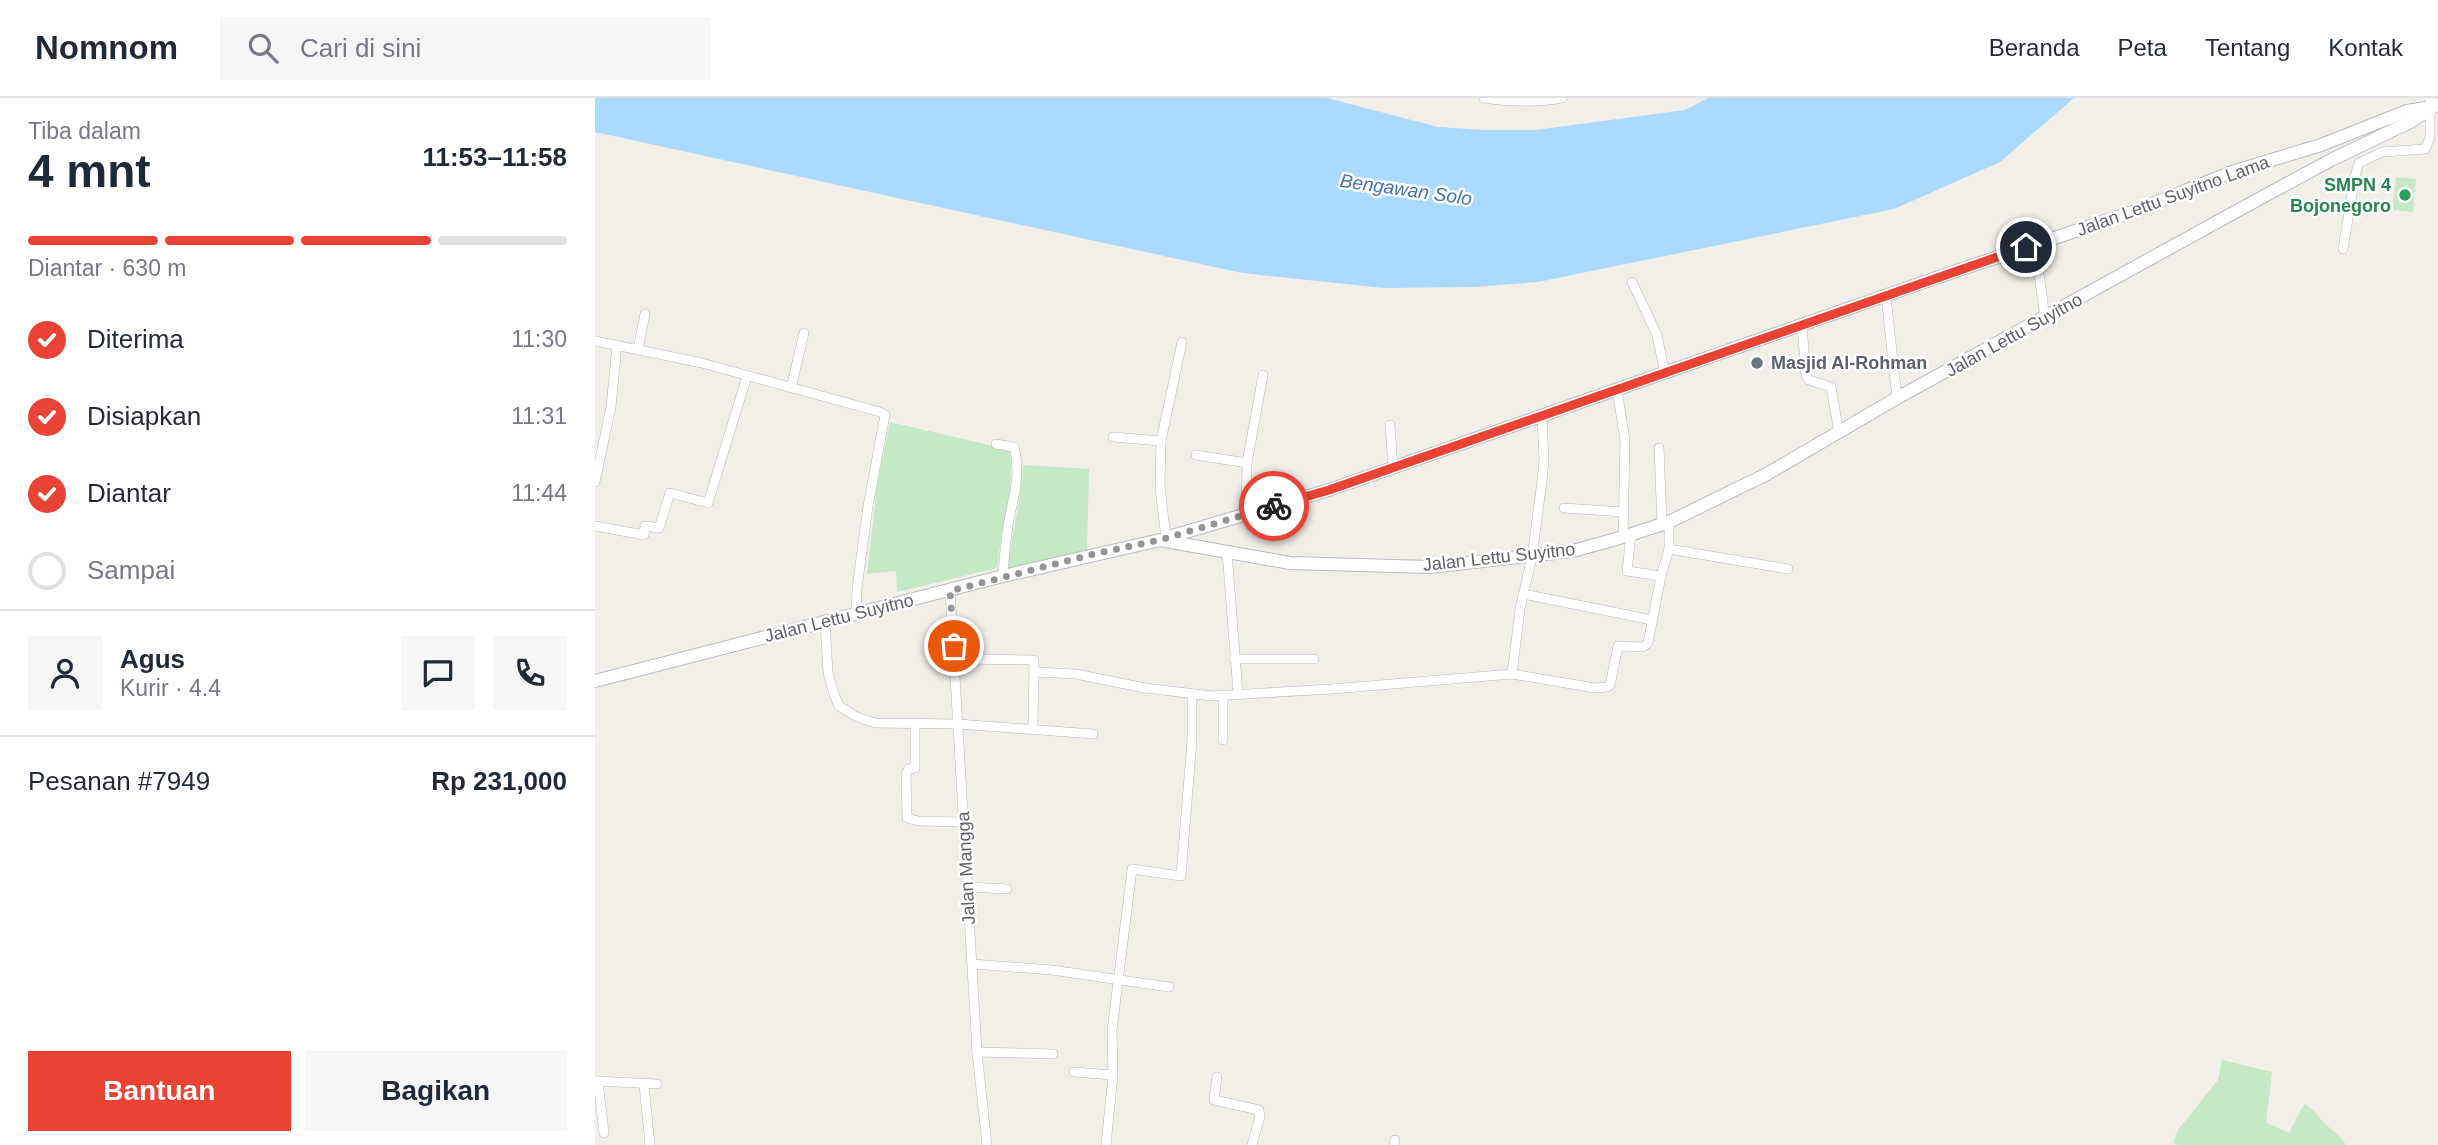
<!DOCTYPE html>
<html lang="id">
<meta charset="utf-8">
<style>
:root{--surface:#fff;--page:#f6f6f7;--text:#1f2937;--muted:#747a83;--line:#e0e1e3;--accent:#ea4335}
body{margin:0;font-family:Helvetica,sans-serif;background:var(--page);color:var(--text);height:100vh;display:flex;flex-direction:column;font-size:26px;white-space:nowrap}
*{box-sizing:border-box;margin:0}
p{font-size:23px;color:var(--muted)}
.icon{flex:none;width:38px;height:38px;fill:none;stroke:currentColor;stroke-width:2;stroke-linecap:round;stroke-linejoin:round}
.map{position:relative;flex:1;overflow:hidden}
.panel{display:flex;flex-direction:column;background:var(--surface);width:595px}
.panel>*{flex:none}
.pin{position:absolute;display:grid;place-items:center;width:60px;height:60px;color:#fff;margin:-30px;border:4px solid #fff;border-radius:50%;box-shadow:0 2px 7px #0007}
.courier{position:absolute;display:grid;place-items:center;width:70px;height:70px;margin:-35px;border:5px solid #ea4335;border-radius:50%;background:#fff;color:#222;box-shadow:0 2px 9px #0007}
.overview em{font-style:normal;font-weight:700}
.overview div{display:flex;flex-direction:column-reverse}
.overview{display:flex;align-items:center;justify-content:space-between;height:119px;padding:0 28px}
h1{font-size:46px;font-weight:700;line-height:52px}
.bar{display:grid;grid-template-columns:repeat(4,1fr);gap:10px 7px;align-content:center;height:84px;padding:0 28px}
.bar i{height:9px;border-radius:5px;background:var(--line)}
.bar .current{background:var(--accent)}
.bar p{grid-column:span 4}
.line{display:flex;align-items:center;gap:18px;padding:0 28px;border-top:2px solid var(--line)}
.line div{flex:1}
.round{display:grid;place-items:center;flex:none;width:74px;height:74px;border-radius:0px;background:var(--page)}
ol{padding:0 28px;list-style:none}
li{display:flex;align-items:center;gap:21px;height:77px}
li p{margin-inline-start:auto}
li .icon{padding:7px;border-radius:50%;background:var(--accent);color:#fff;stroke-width:4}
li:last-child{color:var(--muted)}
li i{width:38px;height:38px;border:4px solid var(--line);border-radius:50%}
.primary-button{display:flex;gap:14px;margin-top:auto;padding:14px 28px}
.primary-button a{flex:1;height:80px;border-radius:0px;background:var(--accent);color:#fff;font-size:28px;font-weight:700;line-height:80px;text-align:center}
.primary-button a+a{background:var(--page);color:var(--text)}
header{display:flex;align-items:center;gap:42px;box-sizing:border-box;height:98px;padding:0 35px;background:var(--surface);border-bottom:2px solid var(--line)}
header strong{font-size:33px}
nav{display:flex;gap:38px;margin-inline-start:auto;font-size:24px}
.search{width:490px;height:63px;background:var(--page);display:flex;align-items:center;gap:18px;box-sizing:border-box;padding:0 24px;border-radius:0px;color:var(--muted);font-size:26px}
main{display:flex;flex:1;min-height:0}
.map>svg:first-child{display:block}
.green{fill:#c5e8c5}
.water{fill:#aadaff}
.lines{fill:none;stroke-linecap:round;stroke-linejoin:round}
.street-casing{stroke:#b5b8bc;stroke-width:10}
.secondary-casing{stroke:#b6babf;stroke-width:14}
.street{stroke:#fff;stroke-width:9}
.secondary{stroke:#fff;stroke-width:12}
.done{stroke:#929495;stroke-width:7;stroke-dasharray:0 12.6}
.route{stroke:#ea4335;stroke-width:9}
.leisure-dot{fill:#2e9e5b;stroke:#fff;stroke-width:2.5}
.worship-dot{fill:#6b7280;stroke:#fff;stroke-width:2.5}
.labels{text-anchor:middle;stroke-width:5;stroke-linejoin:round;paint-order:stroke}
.leisure-label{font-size:18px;font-weight:bold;fill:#27864d;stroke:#fff;text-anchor:end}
.street-label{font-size:18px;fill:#5f6368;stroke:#fff}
.worship-label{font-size:18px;font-weight:bold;fill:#5b616d;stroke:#fff;text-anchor:start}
.water-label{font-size:19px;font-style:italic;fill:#4174aa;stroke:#fff}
</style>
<header>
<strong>Nomnom</strong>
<div class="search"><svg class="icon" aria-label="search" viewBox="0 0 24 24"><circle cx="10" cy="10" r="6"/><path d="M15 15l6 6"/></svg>Cari di sini</div>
<nav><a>Beranda</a><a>Peta</a><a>Tentang</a><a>Kontak</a></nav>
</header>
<main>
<section class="panel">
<div class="overview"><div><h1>4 mnt</h1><p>Tiba dalam</p></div><em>11:53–11:58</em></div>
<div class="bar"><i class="current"></i><i class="current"></i><i class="current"></i><i></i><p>Diantar · 630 m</p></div>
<ol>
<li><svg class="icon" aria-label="check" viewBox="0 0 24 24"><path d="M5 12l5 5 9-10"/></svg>Diterima<p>11:30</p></li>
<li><svg class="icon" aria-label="check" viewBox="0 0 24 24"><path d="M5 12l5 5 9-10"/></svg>Disiapkan<p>11:31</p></li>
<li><svg class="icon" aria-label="check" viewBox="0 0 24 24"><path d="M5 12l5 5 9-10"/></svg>Diantar<p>11:44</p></li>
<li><i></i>Sampai</li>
</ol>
<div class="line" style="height:126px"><a class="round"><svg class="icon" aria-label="person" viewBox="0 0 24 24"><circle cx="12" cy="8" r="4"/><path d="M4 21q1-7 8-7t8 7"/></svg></a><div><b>Agus</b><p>Kurir · 4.4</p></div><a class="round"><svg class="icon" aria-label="chat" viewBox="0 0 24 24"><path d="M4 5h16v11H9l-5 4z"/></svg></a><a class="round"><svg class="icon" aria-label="phone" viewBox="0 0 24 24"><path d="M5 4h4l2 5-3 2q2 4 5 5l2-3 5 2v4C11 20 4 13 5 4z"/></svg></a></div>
<div class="line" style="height:91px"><div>Pesanan #7949</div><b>Rp 231,000</b></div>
<div class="primary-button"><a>Bantuan</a><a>Bagikan</a></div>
</section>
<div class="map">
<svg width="1843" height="1047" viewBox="0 0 1843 1047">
<rect width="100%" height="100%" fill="#f1efe8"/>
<g class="green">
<path d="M1801,79L1821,81L1818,114L1798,112Z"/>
<path d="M295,324L415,352C420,392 406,430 402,470L302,494L301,473L272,476L282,387Z"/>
<path d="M428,367L494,371L492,452L413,470C417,435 426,402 428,367Z"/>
<path d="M1627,962L1677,974L1671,1025L1694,1035L1709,1006C1720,1011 1722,1018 1730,1026C1739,1034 1745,1037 1751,1047H1583L1578,1045L1583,1032L1623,982Z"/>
</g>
<path class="water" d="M0,0H732L843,29L890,32H941L1090,12L1113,0H1479L1405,64L1299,111L943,184L879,189L788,190L647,175L0,34Z"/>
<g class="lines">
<defs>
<g id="street">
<path d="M889,0C916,4 940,5 967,0"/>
<path d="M1440,146L1450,220"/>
<path d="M1748,151L1760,78L1764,65L1787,54L1830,51L1835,40V0"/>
<path d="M1037,184L1062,237L1070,276"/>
<path d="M1291,198L1302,300"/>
<path d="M1207,228L1211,278L1214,282L1236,289L1244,335"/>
<path d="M0,243L107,265L285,314L290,317L273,408L262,490L261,516"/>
<path d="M43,251L50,216"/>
<path d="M196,290L209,235"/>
<path d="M1022,292L1030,342L1028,439"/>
<path d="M795,327L798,369"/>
<path d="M518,339L566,343"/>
<path d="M401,346L419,349C426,375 419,396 414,422C411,441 409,459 408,478"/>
<path d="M1064,350L1067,426"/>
<path d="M601,357L652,365"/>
<path d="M0,384L16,309L22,247"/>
<path d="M969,410L1029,414"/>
<path d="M651,416L652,365L668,277"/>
<path d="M0,428L49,437L50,428L64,430L75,395L113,405L152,278"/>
<path d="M1036,436L1032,473L1066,478"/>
<path d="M571,440L565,389L566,343L587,244"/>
<path d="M1074,451L1193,471"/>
<path d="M632,454L643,595"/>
<path d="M355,493L382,954L392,1047"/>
<path d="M928,496L1057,522"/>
<path d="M230,524L233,575L239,596L244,608L262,619L280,625L363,626L498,636"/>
<path d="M360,561L439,562L438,631"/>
<path d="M639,561H719"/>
<path d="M439,574L481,576L550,590L617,598L737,591L917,576L1000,590L1012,589L1015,587L1023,548L1048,549L1053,545L1066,478L1074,451V424"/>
<path d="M917,576L925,511L937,459L947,383L949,361L947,318"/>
<path d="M320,626V670L314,671L311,675L312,720L323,723L368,724"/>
<path d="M628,642V597"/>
<path d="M373,789L412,791"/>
<path d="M377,866L457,872L574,889"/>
<path d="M382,954L458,956"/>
<path d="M479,974L518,977"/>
<path d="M622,979L619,1002L664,1012L665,1018L657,1047"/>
<path d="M0,983L62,986"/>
<path d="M3,983L9,1035"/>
<path d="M49,987L55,1047"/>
<path d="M511,1047L518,977L517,932L537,771L586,778L597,642V596"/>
<path d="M799,1047L800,1042"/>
</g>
<g id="secondary">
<path d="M570,440L734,392L1358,174L1540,113L1637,74L1726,47L1812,13L1831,10"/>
<path d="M0,583L408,478L565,442L695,465L834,469L978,453L1028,439L1074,424L1172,376L1302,300L1651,108L1736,62L1817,23L1843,6"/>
</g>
</defs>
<use href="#street" class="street-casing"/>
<use href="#secondary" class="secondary-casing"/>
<use href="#street" class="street"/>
<use href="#secondary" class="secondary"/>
</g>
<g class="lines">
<path class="done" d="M359,548L355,493L503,455L565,442L679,408"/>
<path class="route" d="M679,408L734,392L1431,149"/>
</g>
<circle class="leisure-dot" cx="1810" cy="97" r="7"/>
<circle class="worship-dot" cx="1162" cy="265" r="7"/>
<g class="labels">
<g class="leisure-label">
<text x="1796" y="93">SMPN 4<tspan x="1796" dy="21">Bojonegoro</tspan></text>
</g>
<g class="street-label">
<text transform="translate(1578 98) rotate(-20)" y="6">Jalan Lettu Suyitno Lama</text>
<text transform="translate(1419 237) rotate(-29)" y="6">Jalan Lettu Suyitno</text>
<text transform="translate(904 459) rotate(-6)" y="6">Jalan Lettu Suyitno</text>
<text transform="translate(244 520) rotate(-14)" y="6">Jalan Lettu Suyitno</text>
<text transform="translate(371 770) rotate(-93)" y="6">Jalan Mangga</text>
</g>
<g class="worship-label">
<text x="1176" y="271">Masjid Al-Rohman</text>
</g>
<g class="water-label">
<text transform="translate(811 91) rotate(8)" y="7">Bengawan Solo</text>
</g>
</g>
</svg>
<div class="pin" style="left:359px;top:548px;background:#ea580c"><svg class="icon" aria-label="bag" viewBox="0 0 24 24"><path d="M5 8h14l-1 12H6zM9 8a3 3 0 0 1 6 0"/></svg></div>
<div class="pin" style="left:1431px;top:149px;background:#1f2937"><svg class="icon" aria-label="home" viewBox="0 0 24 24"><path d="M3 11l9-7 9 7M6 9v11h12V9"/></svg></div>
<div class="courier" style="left:679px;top:408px"><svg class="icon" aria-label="bike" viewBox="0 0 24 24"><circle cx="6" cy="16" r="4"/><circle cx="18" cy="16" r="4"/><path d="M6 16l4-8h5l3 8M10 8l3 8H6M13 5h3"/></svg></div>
</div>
</main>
